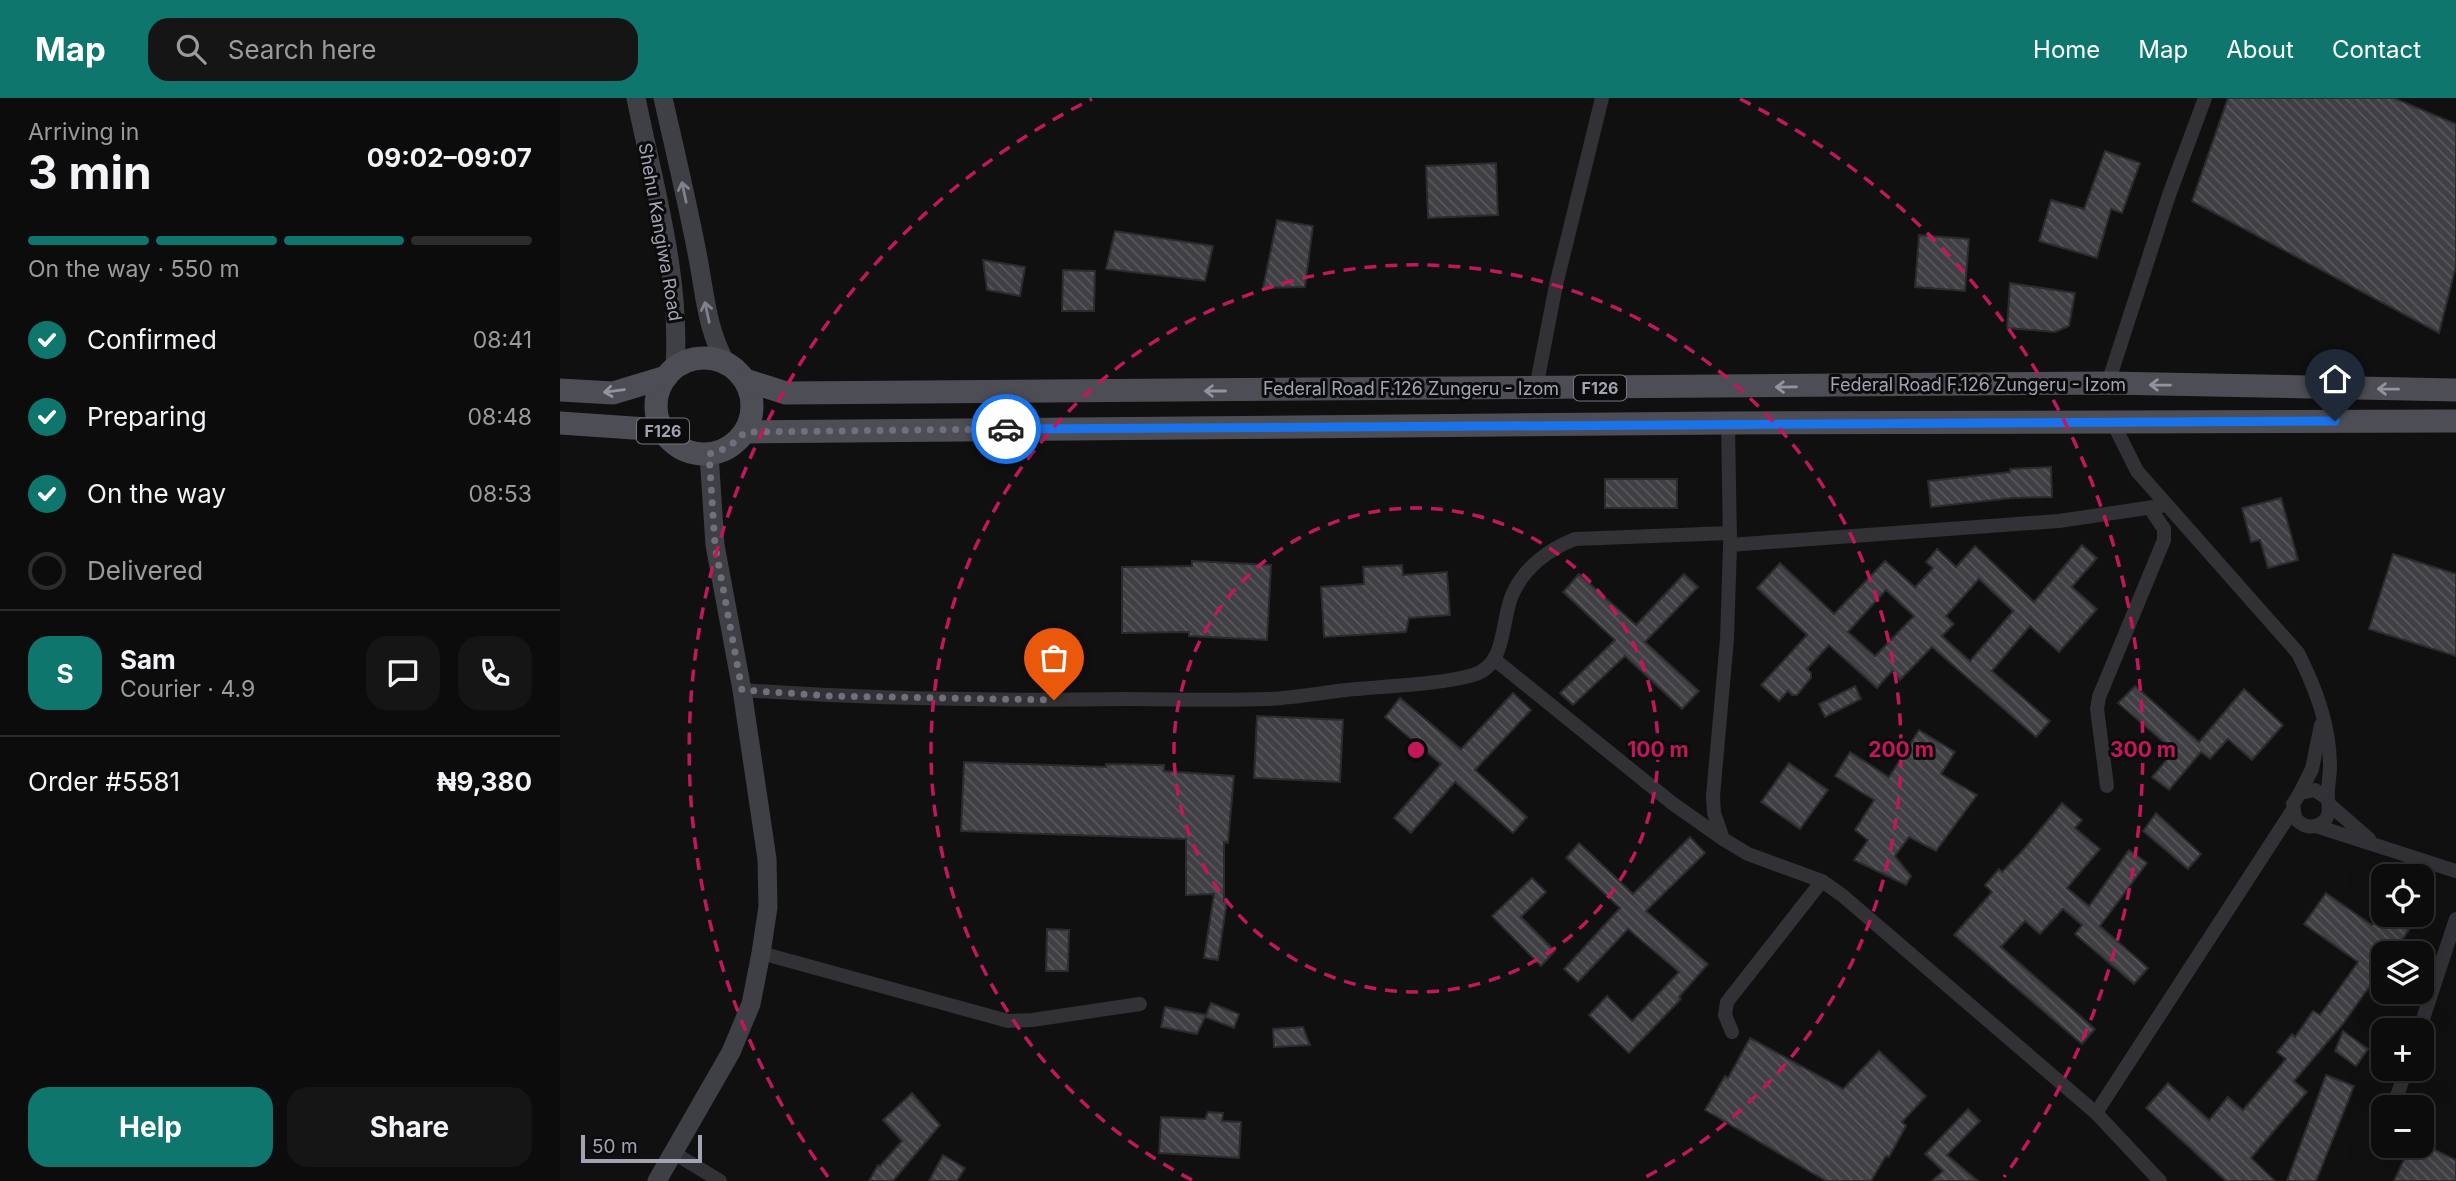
<!DOCTYPE html>
<meta charset="utf-8">
<style>
:root{--surface:#0c0c0d;--page:#151516;--text:#f1f3f6;--muted:#9a9b9d;--line:#2c2c2e;--accent:#0f766e}
body{margin:0;font-family:Inter,sans-serif;background:var(--page);color:var(--text);height:100vh;display:flex;flex-direction:column;font-size:26px;white-space:nowrap}
*{box-sizing:border-box;margin:0}
p{font-size:23px;color:var(--muted)}
.icon{flex:none;width:38px;height:38px;fill:none;stroke:currentColor;stroke-width:2;stroke-linecap:round;stroke-linejoin:round}
.map{position:relative;flex:1;overflow:hidden}
.sheet{display:flex;flex-direction:column;background:var(--surface);width:560px}
.sheet>*{flex:none}
.buttons{position:absolute;left:1811px;top:766px;display:grid;gap:14px}
.buttons a{display:grid;place-items:center;width:63px;height:63px;border-radius:14px;background:var(--surface);box-shadow:0 7px 28px #0002,0 0 0 2px var(--line);font-size:35px}
.scale{position:absolute;left:21px;bottom:18px;width:121px;box-sizing:border-box;padding-left:7px;border:4px solid #a2a4b2;border-top:0;font-size:19px;line-height:24px;white-space:nowrap;color:#a2a4b2;-webkit-text-stroke:5px #0b0b0c;paint-order:stroke}
.pin{position:absolute;display:grid;place-items:center;width:60px;height:60px;color:#fff;margin:-72px -30px;border-radius:50% 50% 50% 0;rotate:-45deg;box-shadow:0 0 7px #0007}
.pin .icon{rotate:45deg}
.courier{position:absolute;display:grid;place-items:center;width:70px;height:70px;margin:-35px;border:5px solid #1a73e8;border-radius:50%;background:#fff;color:#222;box-shadow:0 2px 9px #0007}
.overview em{font-style:normal;font-weight:700}
.overview div{display:flex;flex-direction:column-reverse}
.overview{display:flex;align-items:center;justify-content:space-between;height:119px;padding:0 28px}
h1{font-size:46px;font-weight:700;line-height:52px}
.bar{display:grid;grid-template-columns:repeat(4,1fr);gap:10px 7px;align-content:center;height:84px;padding:0 28px}
.bar i{height:9px;border-radius:5px;background:var(--line)}
.bar .on{background:var(--accent)}
.bar p{grid-column:span 4}
.line{display:flex;align-items:center;gap:18px;padding:0 28px;border-top:2px solid var(--line)}
.line div{flex:1}
.round{display:grid;place-items:center;flex:none;width:74px;height:74px;border-radius:21px;background:var(--page)}
ol{padding:0 28px;list-style:none}
li{display:flex;align-items:center;gap:21px;height:77px}
li p{margin-inline-start:auto}
li .icon{padding:7px;border-radius:50%;background:var(--accent);color:#fff;stroke-width:4}
li:last-child{color:var(--muted)}
li i{width:38px;height:38px;border:4px solid var(--line);border-radius:50%}
.cta{display:flex;gap:14px;margin-top:auto;padding:14px 28px}
.cta a{flex:1;height:80px;border-radius:21px;background:var(--accent);color:#fff;font-size:28px;font-weight:700;line-height:80px;text-align:center}
.cta a+a{background:var(--page);color:var(--text)}
header{display:flex;align-items:center;gap:42px;box-sizing:border-box;height:98px;padding:0 35px;background:var(--accent);color:#fff}
header strong{font-size:33px}
nav{display:flex;gap:38px;margin-inline-start:auto;font-size:24px}
.search{width:490px;height:63px;background:var(--page);display:flex;align-items:center;gap:18px;box-sizing:border-box;padding:0 24px;border-radius:21px;color:var(--muted);font-size:26px}
main{display:flex;flex:1;min-height:0}
.map>svg:first-child{display:block}
.building{fill:url(#building-back-hatch);stroke:#2b2a2d;stroke-width:2;fill-rule:evenodd}
.lines{fill:none;stroke-linecap:round;stroke-linejoin:round}
.street{stroke:#313136;stroke-width:14}
.secondary{stroke:#3f4046;stroke-width:19}
.primary{stroke:#4d4e55;stroke-width:23}
.oneway{stroke:#7f818c}
.oneway2{stroke:#91939f}
.done{stroke:#6f707a;stroke-width:7;stroke-dasharray:0 12.6}
.route{stroke:#1a73e8;stroke-width:9}
.ring{fill:none;stroke:#c2185b;stroke-width:3.5;stroke-dasharray:12 9}
.labels{text-anchor:middle;stroke-width:6;stroke-linejoin:round;paint-order:stroke}
.shield{fill:#0b0b0c;stroke:#757680;stroke-width:2}
.shield-label{font-size:16px;font-weight:bold;fill:#a2a4b2}
.street-label{font-size:18px;fill:#a2a4b2;stroke:#0b0b0c}
.centre{fill:#c2185b;stroke:#0b0b0c;stroke-width:3.5}
.ring-label{font-size:21px;text-anchor:middle;font-weight:bold;fill:#c2185b;stroke:#0b0b0c;stroke-width:6;stroke-linejoin:round;paint-order:stroke}
</style>
<header>
<strong>Map</strong>
<div class="search"><svg class="icon" aria-label="search" viewBox="0 0 24 24"><circle cx="10" cy="10" r="6"/><path d="M15 15l6 6"/></svg>Search here</div>
<nav><a>Home</a><a>Map</a><a>About</a><a>Contact</a></nav>
</header>
<main>
<section class="sheet">
<div class="overview"><div><h1>3 min</h1><p>Arriving in</p></div><em>09:02–09:07</em></div>
<div class="bar"><i class="on"></i><i class="on"></i><i class="on"></i><i></i><p>On the way · 550 m</p></div>
<ol>
<li><svg class="icon" aria-label="check" viewBox="0 0 24 24"><path d="M5 12l5 5 9-10"/></svg>Confirmed<p>08:41</p></li>
<li><svg class="icon" aria-label="check" viewBox="0 0 24 24"><path d="M5 12l5 5 9-10"/></svg>Preparing<p>08:48</p></li>
<li><svg class="icon" aria-label="check" viewBox="0 0 24 24"><path d="M5 12l5 5 9-10"/></svg>On the way<p>08:53</p></li>
<li><i></i>Delivered</li>
</ol>
<div class="line" style="height:126px"><b class="round" style="background:var(--accent);color:#fff">S</b><div><b>Sam</b><p>Courier · 4.9</p></div><a class="round"><svg class="icon" aria-label="chat" viewBox="0 0 24 24"><path d="M4 5h16v11H9l-5 4z"/></svg></a><a class="round"><svg class="icon" aria-label="phone" viewBox="0 0 24 24"><path d="M5 4h4l2 5-3 2q2 4 5 5l2-3 5 2v4C11 20 4 13 5 4z"/></svg></a></div>
<div class="line" style="height:91px"><div>Order #5581</div><b>₦9,380</b></div>
<div class="cta"><a>Help</a><a>Share</a></div>
</section>
<div class="map">
<svg width="1896" height="1083" viewBox="0 0 1896 1083">
<defs>
<pattern id="building-back-hatch" width="6" height="6" patternUnits="userSpaceOnUse" patternTransform="scale(1.75)"><rect width="6" height="6" fill="#3f3f44"/><path d="M-1 5l2 2M0 0l6 6M5-1l2 2" fill="none" stroke="#58585d"/></pattern>
</defs>
<rect width="100%" height="100%" fill="#101011"/>
<g class="building">
<path d="M1668,0H1834L1896,26V168L1879,235L1632,103Z"/>
<path d="M1545,53L1580,65L1562,115L1551,111L1537,160L1479,143L1491,102L1524,111Z"/>
<path d="M936,65L938,117L868,120L866,68Z"/>
<path d="M717,122L753,128L745,189L703,190Z"/>
<path d="M555,133L653,148L645,183L546,171Z"/>
<path d="M1359,137L1409,141L1405,193L1355,189Z"/>
<path d="M423,162L465,169L460,198L427,192Z"/>
<path d="M503,172L535,173L534,213H502Z"/>
<path d="M1450,185L1515,195L1509,228L1495,234L1447,230Z"/>
<path d="M1491,369L1492,399L1452,400L1371,409L1368,383L1450,374V371Z"/>
<rect x="1045" y="381" width="72" height="29"/>
<path d="M1721,400L1738,462L1708,470L1700,442L1691,444L1682,410Z"/>
<path d="M1522,447L1537,460L1512,489L1537,511L1499,554L1470,528L1432,573L1490,623L1476,639L1372,549L1340,582L1332,573L1317,590L1269,547L1247,571L1251,575V580L1237,597H1232L1228,593L1219,603L1201,587L1247,537L1197,490L1220,465L1274,516L1325,463L1355,489L1373,470L1366,464L1377,451L1396,469L1415,448L1474,504ZM1419,481L1453,513L1410,563L1382,538L1394,526L1386,518ZM1326,492L1354,518L1315,558L1288,534Z"/>
<path d="M1833,456L1896,476V558L1809,531Z"/>
<path d="M632,463L711,467L707,542L629,538V534L562,535V469L632,468Z"/>
<path d="M842,467L843,477L887,474L890,517L849,520L846,534L764,539L761,489L804,486L803,469Z"/>
<path d="M1019,476L1076,527L1124,476L1138,489L1085,544L1139,593L1122,611L1065,558L1013,607L1000,595L1055,542L1003,494Z"/>
<path d="M1295,588L1301,601L1265,619L1259,606Z"/>
<path d="M1575,588L1639,644L1684,591L1723,627L1692,662L1668,641L1650,661L1641,654L1609,692L1592,679L1614,653L1558,605Z"/>
<path d="M953,595L971,612L915,672L967,719L953,735L895,684L851,735L834,720L881,666L825,619L840,600L901,651Z"/>
<path d="M697,618L783,622L780,684L694,680Z"/>
<path d="M1359,632L1395,654L1381,676L1417,697L1376,753L1349,739L1335,758L1351,778L1346,787L1294,762L1308,742L1295,732L1314,702L1275,678L1290,654L1329,679Z"/>
<path d="M404,664L546,669V666L604,667V673L674,678L668,745L664,744V803H667L658,862L644,860L654,796L626,797V741L401,733Z"/>
<path d="M1229,665L1268,692L1240,731L1201,704Z"/>
<path d="M1502,705L1522,722L1515,730L1540,751L1507,790L1529,808L1569,752L1587,765L1540,828L1588,870L1574,886L1515,836L1522,827L1503,811L1480,836L1465,823L1441,849L1535,931L1522,946L1394,837L1432,794L1425,787L1439,771L1442,774L1463,752Z"/>
<path d="M1596,715L1641,756L1628,771L1583,733Z"/>
<path d="M1130,739L1145,755L1086,813L1148,866L1119,899L1121,901L1069,955L1029,917L1047,898L1072,923L1119,874L1068,831L1018,884L1004,871L1060,810L1006,760L1019,745L1073,796Z"/>
<path d="M972,780L986,794L961,819L995,853L981,868L932,818Z"/>
<path d="M1766,795L1812,827L1822,813L1824,817H1828L1849,832L1832,856H1824V868L1783,926L1734,983L1747,994L1691,1060L1715,1083H1666L1586,1010L1608,985L1649,1022L1668,999L1683,1012L1726,961L1717,954L1732,936L1735,939L1753,913L1760,917L1798,864L1744,826Z"/>
<path d="M487,831L509,832L508,873H486Z"/>
<path d="M651,905L679,916L674,930L645,919L637,936L601,929L605,909L646,917Z"/>
<path d="M743,929L750,947L714,949L713,931Z"/>
<path d="M1783,933L1808,951L1796,968L1775,953Z"/>
<path d="M1190,940L1283,991L1319,953L1366,998L1342,1024L1346,1028L1329,1059L1326,1058L1311,1083H1266L1145,1012L1165,978L1168,980Z"/>
<path d="M1766,977L1794,988L1756,1083H1727Z"/>
<path d="M352,995L380,1027L333,1083H309L318,1067L320,1068L342,1043L323,1022Z"/>
<path d="M1408,1011L1420,1023L1387,1057L1418,1083H1372L1383,1073L1365,1056Z"/>
<path d="M648,1014L663,1015L662,1023L681,1024L679,1060L599,1055L601,1019L645,1021Z"/>
<path d="M1850,1048H1867L1896,1062V1083H1834Z"/>
<path d="M383,1057L405,1070L397,1083H369Z"/>
</g>
<g class="lines">
<g class="street">
<path d="M1548,285L1609,97L1645,0"/>
<path d="M976,290L996,187L1042,0"/>
<path d="M1168,325L1170,447L1167,541L1153,698L1154,715L1163,741L1188,756L1262,783L1283,798L1536,1015L1600,1083"/>
<path d="M1553,325L1577,373L1738,555C1756,591 1770,628 1770,668C1770,679 1767,690 1768,700C1769,711 1771,722 1758,727C1749,731 1741,727 1735,720L1733,706L1740,695L1755,692L1768,701"/>
<path d="M1170,447L1499,423L1607,407"/>
<path d="M934,561L1112,705L1163,741"/>
<path d="M182,592C309,601 436,603 564,601C611,601 660,603 707,601C734,600 760,595 786,592C824,588 878,587 913,577C948,567 940,522 953,495C965,469 989,451 1015,441L1170,435"/>
<path d="M1547,688L1537,611L1539,599L1604,442V431L1590,410"/>
<path d="M1740,695L1752,671L1761,627"/>
<path d="M1770,707L1809,741"/>
<path d="M1756,728L1896,773"/>
<path d="M201,855L448,923L472,922L580,906"/>
<path d="M1859,933L1896,821"/>
<path d="M1172,934L1165,917L1167,904L1262,783"/>
<path d="M1833,1010L1846,971"/>
<path d="M1536,1015L1732,713"/>
<path d="M114,1055L160,1083"/>
</g>
<g class="secondary">
<path d="M76,0C94,88 121,179 115,269"/>
<path d="M103,0C115,53 128,107 138,160C145,197 147,232 166,265"/>
<path d="M97,1083L171,954L191,906L201,855L208,809L207,761L182,592L155,447L149,356"/>
</g>
<g class="primary">
<circle cx="144" cy="308" r="48"/>
<path d="M185,282L226,295L1548,285L1896,292"/>
<path d="M0,292L53,295L106,279"/>
<path d="M0,325L102,332"/>
<path d="M185,334L1168,325L1896,323"/>
</g>
</g>
<defs><path id="oneway-shaft" d="M-6 0H5M1.5-3L5.5 0L1.5 3" fill="none" stroke-width="1.6" stroke-linecap="round" stroke-linejoin="round" transform="scale(1.75)"/></defs>
<g class="oneway">
<use href="#oneway-shaft" transform="translate(124 94) rotate(-102)"/>
<use href="#oneway-shaft" transform="translate(147 214) rotate(-102)"/>
</g>
<g class="oneway2">
<use href="#oneway-shaft" transform="translate(1600 287) rotate(-179)"/>
<use href="#oneway-shaft" transform="translate(1226 289) rotate(179)"/>
<use href="#oneway-shaft" transform="translate(1828 291) rotate(-179)"/>
<use href="#oneway-shaft" transform="translate(54 293) rotate(172)"/>
<use href="#oneway-shaft" transform="translate(655 293) rotate(180)"/>
</g>
<g class="lines">
<path class="done" d="M446,331L185,334C174,346 165,352 149,356L155,447L182,592L271,598L494,602"/>
<path class="route" d="M446,331L1775,323"/>
</g>
<g class="ring">
<circle cx="856" cy="652" r="242"/>
<path d="M632 1082A485 485 0 1 1 1080 1082"/>
<path d="M268 1079A727 727 0 0 1 532 1M1180 1A727 727 0 0 1 1444 1079"/>
</g>
<g class="labels">
<g class="shield">
<rect x="1014" y="277.5" width="52" height="25" rx="5"/>
<rect x="77" y="320.5" width="52" height="25" rx="5"/>
</g>
<g class="shield-label">
<text x="1040" y="296">F126</text>
<text x="103" y="339">F126</text>
</g>
<g class="street-label">
<text transform="translate(100 134) rotate(80)" y="6">Shehu Kangiwa Road</text>
<text x="1418" y="293">Federal Road F.126 Zungeru - Izom</text>
<text x="851" y="297">Federal Road F.126 Zungeru - Izom</text>
</g>
</g>
<circle cx="856" cy="652" r="10" class="centre"/>
<g class="ring-label">
<text x="1098" y="659">100 m</text>
<text x="1341" y="659">200 m</text>
<text x="1583" y="659">300 m</text>
</g>
</svg>
<div class="buttons">
<a><svg class="icon" aria-label="locate" viewBox="0 0 24 24"><circle cx="12" cy="12" r="6"/><path d="M12 2v4M12 18v4M2 12h4M18 12h4"/></svg></a>
<a><svg class="icon" aria-label="layers" viewBox="0 0 24 24"><path d="M12 4l9 5-9 5-9-5zM3 14l9 5 9-5"/></svg></a>
<a>+</a>
<a>−</a>
</div>
<div class="scale">50 m</div>
<div class="pin" style="left:494px;top:602px;background:#ea580c"><svg class="icon" aria-label="bag" viewBox="0 0 24 24"><path d="M5 8h14l-1 12H6zM9 8a3 3 0 0 1 6 0"/></svg></div>
<div class="pin" style="left:1775px;top:323px;background:#1f2937"><svg class="icon" aria-label="home" viewBox="0 0 24 24"><path d="M3 11l9-7 9 7M6 9v11h12V9"/></svg></div>
<div class="courier" style="left:446px;top:331px"><svg class="icon" aria-label="car" viewBox="0 0 24 24"><path d="M5 17H2v-5l4-1 3-4h7l3 4 3 1v5h-3M9 17h6M6 11h13"/><circle cx="7" cy="17" r="2"/><circle cx="17" cy="17" r="2"/></svg></div>
</div>
</main>
